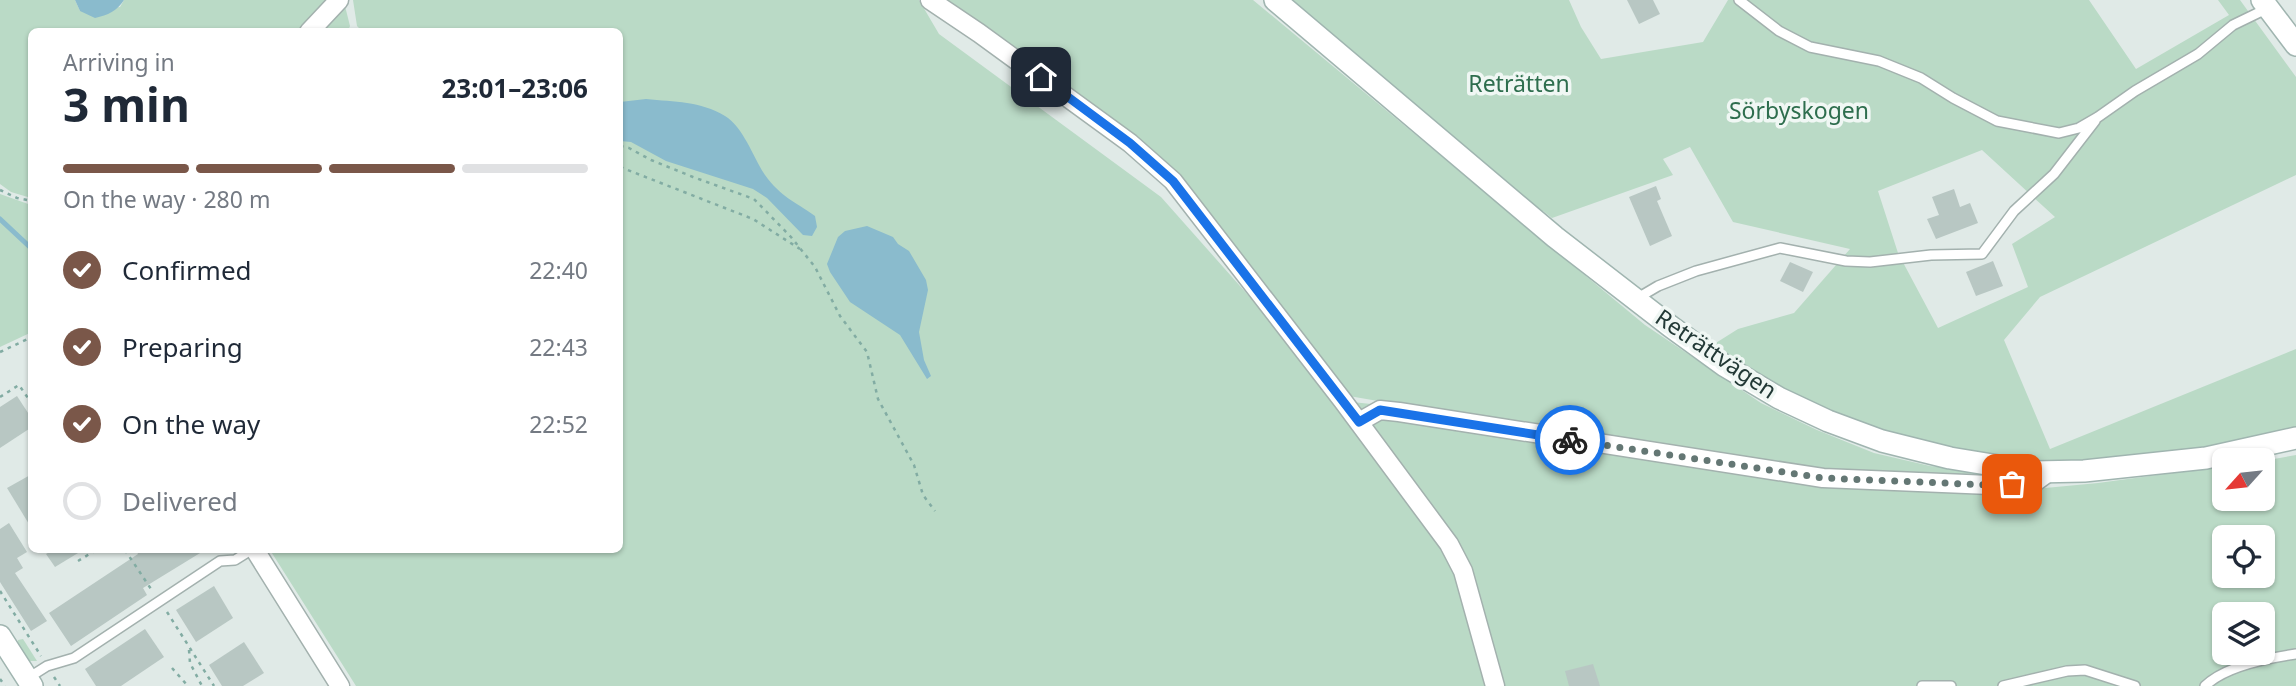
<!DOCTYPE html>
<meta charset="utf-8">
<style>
:root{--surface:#fff;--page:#f6f6f7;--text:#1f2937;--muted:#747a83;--line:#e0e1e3;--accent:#7a5749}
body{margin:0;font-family:"Noto Sans",sans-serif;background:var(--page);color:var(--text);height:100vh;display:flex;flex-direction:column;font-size:26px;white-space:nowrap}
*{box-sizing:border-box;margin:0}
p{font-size:23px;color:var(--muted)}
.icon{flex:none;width:38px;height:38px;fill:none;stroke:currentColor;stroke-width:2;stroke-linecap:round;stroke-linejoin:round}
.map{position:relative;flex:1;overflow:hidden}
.sheet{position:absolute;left:28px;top:28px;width:595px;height:525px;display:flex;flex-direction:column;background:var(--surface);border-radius:10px;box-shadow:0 2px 5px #0004}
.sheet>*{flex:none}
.needle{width:46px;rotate:243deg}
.tools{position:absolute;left:2212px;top:448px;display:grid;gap:14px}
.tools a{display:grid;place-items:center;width:63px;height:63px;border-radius:10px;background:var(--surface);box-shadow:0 2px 5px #0004;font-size:35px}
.pin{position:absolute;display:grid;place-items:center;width:60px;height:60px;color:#fff;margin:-30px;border-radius:14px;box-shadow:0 4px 10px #0006}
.courier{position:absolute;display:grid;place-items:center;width:70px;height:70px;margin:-35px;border:5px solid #1a73e8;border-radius:50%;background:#fff;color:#222;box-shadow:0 2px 9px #0007}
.summary em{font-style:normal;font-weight:700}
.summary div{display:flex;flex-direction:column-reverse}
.summary{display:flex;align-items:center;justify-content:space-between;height:119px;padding:0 35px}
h1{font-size:46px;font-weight:700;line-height:52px}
.bar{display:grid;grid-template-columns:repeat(4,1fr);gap:10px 7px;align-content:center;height:84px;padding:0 35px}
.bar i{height:9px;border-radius:5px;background:var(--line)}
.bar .on{background:var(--accent)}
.bar p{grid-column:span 4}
ol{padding:0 35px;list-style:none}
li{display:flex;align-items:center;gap:21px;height:77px}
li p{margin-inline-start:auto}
li .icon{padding:7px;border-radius:50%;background:var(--accent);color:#fff;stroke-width:4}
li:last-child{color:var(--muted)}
li i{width:38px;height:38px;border:4px solid var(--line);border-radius:50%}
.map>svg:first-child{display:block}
.green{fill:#badac6;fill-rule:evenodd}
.water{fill:#8abbcd}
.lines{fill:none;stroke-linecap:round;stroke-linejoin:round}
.stream{stroke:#8abbcd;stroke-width:5}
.building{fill:#b8c7c3}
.lane-casing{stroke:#a3b1ae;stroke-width:12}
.street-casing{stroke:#a3b1ae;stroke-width:21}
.secondary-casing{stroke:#a0b5b0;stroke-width:24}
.path{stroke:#82aca3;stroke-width:2.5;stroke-dasharray:3.5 5;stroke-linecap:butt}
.lane{stroke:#fff;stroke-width:9}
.street{stroke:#fff;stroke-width:18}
.secondary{stroke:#fff;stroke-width:21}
.done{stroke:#647774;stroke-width:7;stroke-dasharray:0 12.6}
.route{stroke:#1a73e8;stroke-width:9}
.labels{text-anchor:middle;stroke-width:7;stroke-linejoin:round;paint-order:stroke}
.park-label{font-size:23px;fill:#2e6e4e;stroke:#f0f7f4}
.street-label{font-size:23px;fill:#223936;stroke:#f0f7f4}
</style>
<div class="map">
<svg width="2296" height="686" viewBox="0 0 2296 686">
<rect width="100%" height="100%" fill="#e0eae7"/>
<g class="green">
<path d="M0,0H75L80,11L120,7L124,0H330L299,31L32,32L31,198L11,192L0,184Z"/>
<path d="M353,0H919L939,34L1161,197L1342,401L1430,410L1349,396L1157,160L945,0H1253L1645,325L1761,403L1817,430L1874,453L1930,466L2022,477L2002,492L2098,483L2224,466V499H2263V461L2296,455V686H356L270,550H620V32L362,31L357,26ZM2224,537H2263V576H2224ZM2224,614H2263V653H2224Z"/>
<path d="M1288,0H1569L1581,27L1601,59L1703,42L1728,0H2089L2136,69L2229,15L2218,0H2240L2296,77V175L2040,297L2004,340L2050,449L2296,349V430L2190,450L2038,468L1889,434L1772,386L1711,346L1738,329L1794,313L1850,249L1733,222L1690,147L1663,159L1673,175L1552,218L1543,211L1541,212ZM1982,150L2055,217L2012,244L2028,287L1938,328L1898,253L1878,191Z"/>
<path d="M344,2L350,26L348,31L316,32Z"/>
<path d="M0,194L31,205L32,332L0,347Z"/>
<path d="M23,639L37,661H28L17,646L18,640Z"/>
</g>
<g class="water">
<path d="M75,0H124C117,11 108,15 95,18L80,11Z"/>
<path d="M646,99C675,102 700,101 725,116C744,128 753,157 765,175C781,197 794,201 815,216L817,227L812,236L803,235L767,198L753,189L666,161L631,142L620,141V102Z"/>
<path d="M867,226L893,237L898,244L909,251L926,280L928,290L919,332L924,360L931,376L927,379L900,335L850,302L830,272L827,264L838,237L845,231Z"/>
</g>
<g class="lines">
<path class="stream" d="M0,219L32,249"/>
</g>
<g class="building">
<path d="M1627,0H1653L1660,14L1639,24Z"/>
<path d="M1656,186L1661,199L1657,201L1672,236L1650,246L1629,197Z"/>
<path d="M1954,189L1960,207L1970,203L1978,223L1936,239L1927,219L1939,215L1932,197Z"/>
<path d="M1993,261L2003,286L1976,296L1966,272Z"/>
<path d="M1790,262L1813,272L1803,292L1780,281Z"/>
<path d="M17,396L32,419V427L0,448V407Z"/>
<path d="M32,474V529L7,488Z"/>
<path d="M9,523L27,552L17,558L23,568L15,573L47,621L31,631L0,582V529Z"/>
<path d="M53,550H83L55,567L46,554Z"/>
<path d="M136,550H205L143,588L147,595L71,646L49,613L138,554Z"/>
<path d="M214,586L233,618L196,642L176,610Z"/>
<path d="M145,629L164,657L121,686H96L85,669Z"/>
<path d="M244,642L264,673L243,686H222L209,665Z"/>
<path d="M1593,664L1600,686H1569L1565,671Z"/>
</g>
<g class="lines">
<defs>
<g id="lane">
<path d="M1739,0L1779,31L1810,47L1879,61L1921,78L1953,98L1997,121L2059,133L2079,128L2098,117L2135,91L2198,54L2233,25L2266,9"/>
<path d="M1636,299L1658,286L1696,271L1780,248L1846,261L1870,262L1931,255L1982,254L2014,211L2054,174L2095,121"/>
<path d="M28,678L47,666L74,658L220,561L235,560L251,550"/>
<path d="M1922,686H1951"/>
<path d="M2003,686L2067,671L2085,670L2135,686"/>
<path d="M2205,686C2225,666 2268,658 2296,654"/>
</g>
<g id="street">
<path d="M930,0L979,33L1130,143L1173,181L1343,401L1449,544L1463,571L1495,686"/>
<path d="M309,32L339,0"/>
<path d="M1359,422L1380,410L1399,412L1823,478L1990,485L2035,482L2050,471"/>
<path d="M255,550L340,686"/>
</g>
<g id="secondary">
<path d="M1275,0L1555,237L1670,326L1725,366L1779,398L1828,421L1882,441L1950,458L2034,472L2084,471L2206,458L2296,438"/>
<path d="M2262,0L2296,45"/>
<path d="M0,636L32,686"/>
</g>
</defs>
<use href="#lane" class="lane-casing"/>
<use href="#street" class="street-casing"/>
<use href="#secondary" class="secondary-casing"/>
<g class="path">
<path d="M620,146L629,148L651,160L693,177L754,199L791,237L815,267L840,316L867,352L878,399L914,465L923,495L935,511"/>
<path d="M620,167L753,219L800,249"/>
<path d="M0,190L17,198L32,201"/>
<path d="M0,352L32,337"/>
<path d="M0,397L19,385L32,404"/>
<path d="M125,550L153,592"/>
<path d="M78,561L96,550"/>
<path d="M0,591L41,656"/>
<path d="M167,612L214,686"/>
<path d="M189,650L190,663L202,686"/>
<path d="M172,668L188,686"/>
<path d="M54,677L60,686"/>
<path d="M0,679L5,686"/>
</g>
<use href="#lane" class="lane"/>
<use href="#street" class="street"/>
<use href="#secondary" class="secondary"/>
</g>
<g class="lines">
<path class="done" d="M1570,440L1823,478L1990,485L2012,484"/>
<path class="route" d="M1041,77L1130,143L1173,181L1359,422L1380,410L1570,440"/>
</g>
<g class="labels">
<g class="park-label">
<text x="1519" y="92">Reträtten</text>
<text x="1799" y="119">Sörbyskogen</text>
</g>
<g class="street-label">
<text transform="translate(1716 354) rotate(34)" y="8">Reträttvägen</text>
</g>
</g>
</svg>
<div class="tools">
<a><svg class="needle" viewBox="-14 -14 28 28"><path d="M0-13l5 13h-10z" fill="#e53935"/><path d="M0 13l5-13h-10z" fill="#747a83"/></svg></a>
<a><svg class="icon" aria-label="locate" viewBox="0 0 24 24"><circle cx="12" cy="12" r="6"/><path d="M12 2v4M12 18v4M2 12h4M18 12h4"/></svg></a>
<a><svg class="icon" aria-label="layers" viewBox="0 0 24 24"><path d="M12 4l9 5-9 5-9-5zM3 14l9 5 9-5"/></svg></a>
</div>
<div class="pin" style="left:2012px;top:484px;background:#ea580c"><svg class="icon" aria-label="bag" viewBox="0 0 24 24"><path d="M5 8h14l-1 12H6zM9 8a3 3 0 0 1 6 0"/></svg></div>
<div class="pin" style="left:1041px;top:77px;background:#1f2937"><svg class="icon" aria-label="home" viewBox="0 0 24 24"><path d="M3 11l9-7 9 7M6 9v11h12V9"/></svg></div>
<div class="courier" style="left:1570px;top:440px"><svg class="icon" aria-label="bike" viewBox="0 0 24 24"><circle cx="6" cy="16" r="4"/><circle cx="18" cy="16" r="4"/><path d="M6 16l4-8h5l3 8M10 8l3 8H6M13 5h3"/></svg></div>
<section class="sheet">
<div class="summary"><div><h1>3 min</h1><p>Arriving in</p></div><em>23:01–23:06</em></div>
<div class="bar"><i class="on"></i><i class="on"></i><i class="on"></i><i></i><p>On the way · 280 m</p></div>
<ol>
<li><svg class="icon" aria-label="check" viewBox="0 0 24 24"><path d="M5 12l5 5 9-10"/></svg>Confirmed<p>22:40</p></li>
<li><svg class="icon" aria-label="check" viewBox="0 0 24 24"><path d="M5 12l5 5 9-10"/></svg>Preparing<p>22:43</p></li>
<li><svg class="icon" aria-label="check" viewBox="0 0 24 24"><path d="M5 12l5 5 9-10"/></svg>On the way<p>22:52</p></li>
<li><i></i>Delivered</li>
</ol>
</section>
</div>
